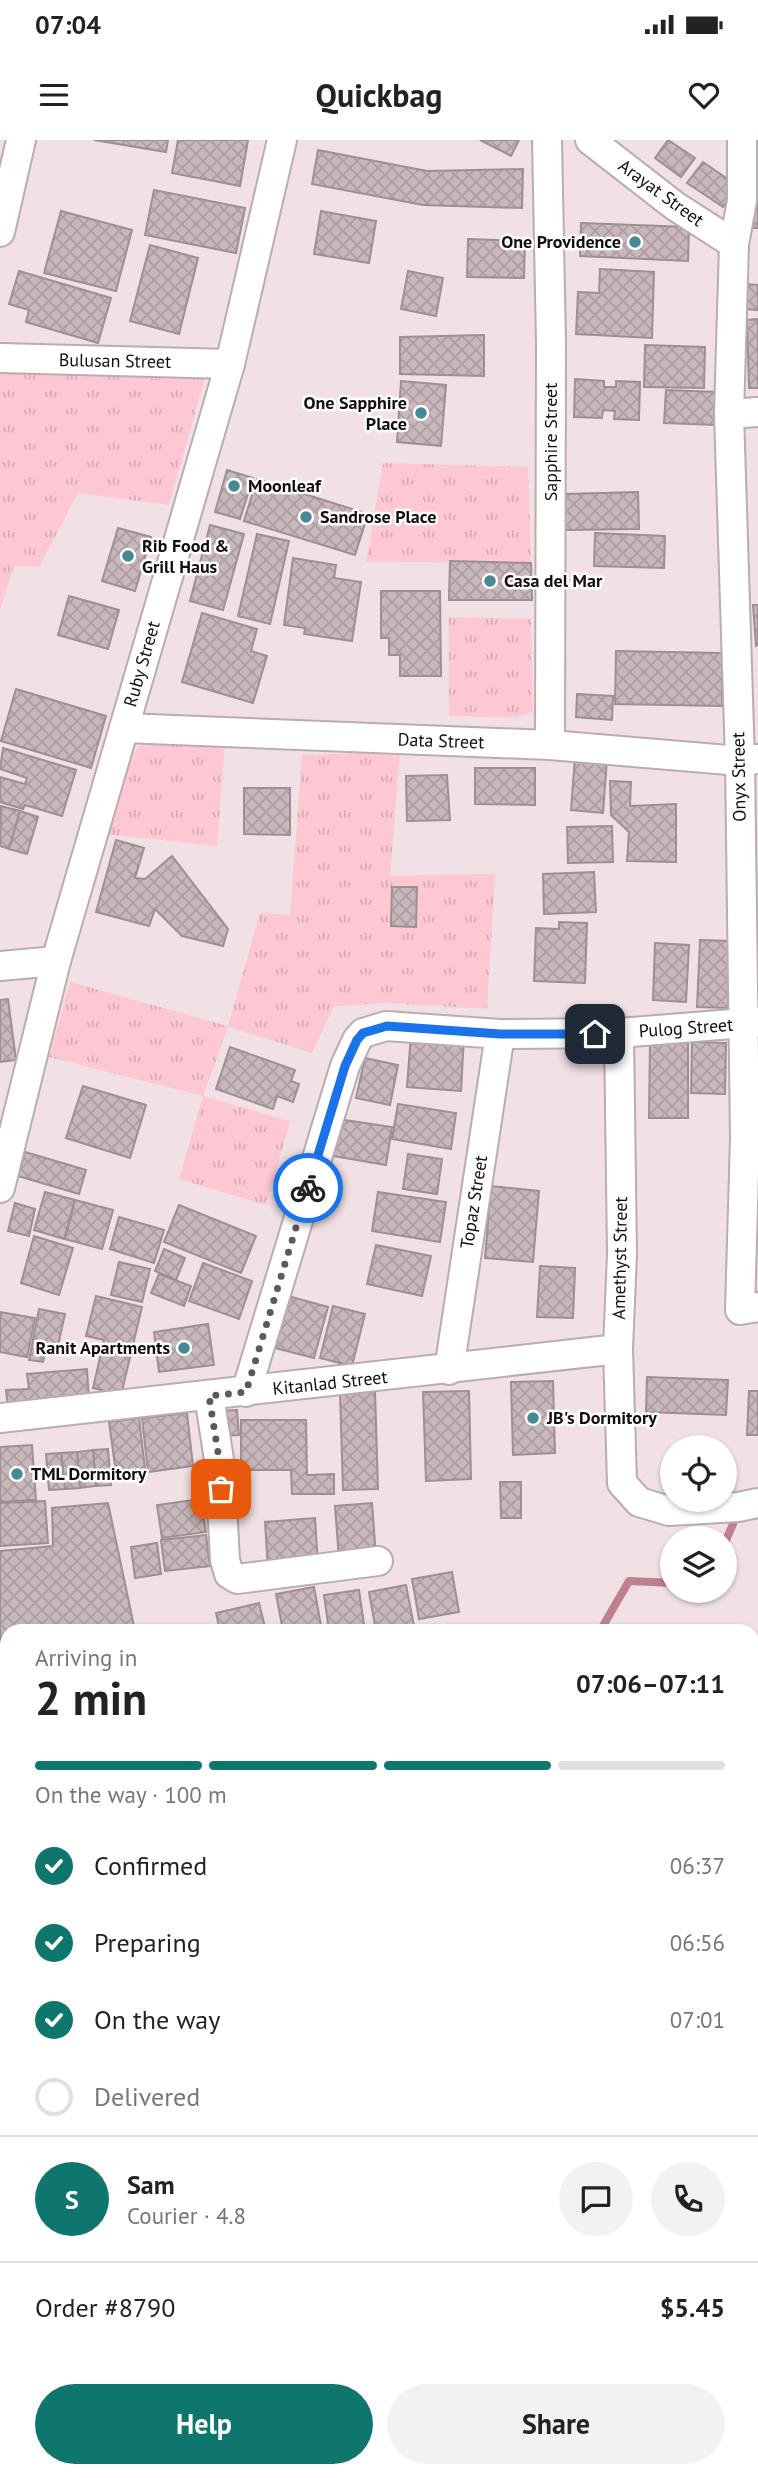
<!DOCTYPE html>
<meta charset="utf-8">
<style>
:root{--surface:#fff;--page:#f2f2f2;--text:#222;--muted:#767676;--line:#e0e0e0;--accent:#0f766e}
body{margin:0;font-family:"PT Sans",sans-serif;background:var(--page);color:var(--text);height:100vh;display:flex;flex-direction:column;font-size:26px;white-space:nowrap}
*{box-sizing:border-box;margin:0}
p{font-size:23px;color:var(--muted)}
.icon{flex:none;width:38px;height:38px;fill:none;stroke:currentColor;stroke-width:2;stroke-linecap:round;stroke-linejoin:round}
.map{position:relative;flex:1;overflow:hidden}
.panel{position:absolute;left:0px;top:1484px;width:760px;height:854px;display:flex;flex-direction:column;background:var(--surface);border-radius:21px 21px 0 0;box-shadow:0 2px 5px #0004}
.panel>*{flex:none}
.fabs{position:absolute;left:660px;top:1295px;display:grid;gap:14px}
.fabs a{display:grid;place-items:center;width:77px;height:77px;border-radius:50%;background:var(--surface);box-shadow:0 2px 5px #0004;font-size:35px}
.pin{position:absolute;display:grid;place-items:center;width:60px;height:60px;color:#fff;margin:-30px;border-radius:14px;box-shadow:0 4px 10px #0006}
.courier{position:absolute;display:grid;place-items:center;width:70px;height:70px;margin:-35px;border:5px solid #1a73e8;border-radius:50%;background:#fff;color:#222;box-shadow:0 2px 9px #0007}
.head em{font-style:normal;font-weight:700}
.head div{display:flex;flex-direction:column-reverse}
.head{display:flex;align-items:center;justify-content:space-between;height:119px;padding:0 35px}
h1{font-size:46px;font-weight:700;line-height:52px}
.bar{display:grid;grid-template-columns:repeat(4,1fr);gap:10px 7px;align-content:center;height:84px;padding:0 35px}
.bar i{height:9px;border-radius:5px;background:var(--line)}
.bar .current{background:var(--accent)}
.bar p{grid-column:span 4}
.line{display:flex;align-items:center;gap:18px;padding:0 35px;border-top:2px solid var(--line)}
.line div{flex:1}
.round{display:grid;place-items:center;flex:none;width:74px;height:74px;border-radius:37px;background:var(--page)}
ol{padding:0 35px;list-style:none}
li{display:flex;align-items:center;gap:21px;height:77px}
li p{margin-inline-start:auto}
li .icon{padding:7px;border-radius:50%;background:var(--accent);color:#fff;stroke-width:4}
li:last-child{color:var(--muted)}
li i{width:38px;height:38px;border:4px solid var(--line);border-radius:50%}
.primary-button{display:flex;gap:14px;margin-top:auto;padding:14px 35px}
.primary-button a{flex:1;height:80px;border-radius:42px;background:var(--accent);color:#fff;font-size:28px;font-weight:700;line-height:80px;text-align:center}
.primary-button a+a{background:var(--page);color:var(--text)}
.status{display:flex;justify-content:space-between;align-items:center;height:49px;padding:0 35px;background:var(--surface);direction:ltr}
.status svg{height:19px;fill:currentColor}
header{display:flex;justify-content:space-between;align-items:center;height:91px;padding:0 35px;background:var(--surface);font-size:32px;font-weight:700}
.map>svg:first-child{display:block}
.grass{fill:url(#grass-tufts)}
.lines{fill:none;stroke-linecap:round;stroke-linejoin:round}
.stream{stroke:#be7f8f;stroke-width:8}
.building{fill:url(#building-cross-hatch);stroke:#9d8f92;stroke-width:2}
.street-casing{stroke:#bbacaf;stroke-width:32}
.street{stroke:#fff;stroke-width:28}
.done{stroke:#605759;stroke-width:7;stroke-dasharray:0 12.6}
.route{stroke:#1a73e8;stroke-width:9}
.poi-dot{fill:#458998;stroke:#fff;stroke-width:2.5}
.labels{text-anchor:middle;stroke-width:5;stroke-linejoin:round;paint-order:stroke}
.street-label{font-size:18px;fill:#120d0e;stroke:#fff}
.poi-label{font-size:18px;font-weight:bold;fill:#120d0e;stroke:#fff;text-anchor:start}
</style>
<div class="status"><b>07:04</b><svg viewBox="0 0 49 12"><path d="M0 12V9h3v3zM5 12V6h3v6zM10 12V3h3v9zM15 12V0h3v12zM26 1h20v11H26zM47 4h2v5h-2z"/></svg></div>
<header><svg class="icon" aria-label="menu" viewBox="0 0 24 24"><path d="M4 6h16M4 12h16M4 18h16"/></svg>Quickbag<svg class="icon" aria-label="heart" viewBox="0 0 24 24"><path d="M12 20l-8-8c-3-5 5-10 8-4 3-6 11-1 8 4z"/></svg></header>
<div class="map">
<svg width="758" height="2338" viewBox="0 0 758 2338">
<defs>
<pattern id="grass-tufts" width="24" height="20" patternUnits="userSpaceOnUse" patternTransform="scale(1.75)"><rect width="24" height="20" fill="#fdc7d3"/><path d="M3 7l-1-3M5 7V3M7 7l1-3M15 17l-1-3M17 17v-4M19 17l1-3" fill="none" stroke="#d8aab4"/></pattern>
<pattern id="building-cross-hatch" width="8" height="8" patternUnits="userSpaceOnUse" patternTransform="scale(1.75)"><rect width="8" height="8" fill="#c8b8bc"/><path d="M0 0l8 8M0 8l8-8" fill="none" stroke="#ab9da0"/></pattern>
</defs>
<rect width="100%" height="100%" fill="#f1e1e4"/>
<g class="grass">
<path d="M0,226L205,238L169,365L78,353L39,427L14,426L0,470Z"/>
<path d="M383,323L528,327L531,423L366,422Z"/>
<path d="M449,477L531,479L533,572L517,577L449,576Z"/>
<path d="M163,599L225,603L217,706L105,694L131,615L144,603Z"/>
<path d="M400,612L390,736L495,734L487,869L386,863L334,866L312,913L228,887L203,956L290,981L266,1065L179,1039L203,956L49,917L70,842L228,886L260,773L290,775L302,615Z"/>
</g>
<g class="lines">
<g class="stream">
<path d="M724,1405L733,1384"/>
<path d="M600,1491L629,1441L672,1443"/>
<path d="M0,1625L7,1623"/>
</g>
</g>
<g class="building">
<path d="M94,0H168L166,12Z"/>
<path d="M178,0H248L240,46L172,33Z"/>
<path d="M480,0H519L511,16Z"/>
<path d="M668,0L695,18L681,37L655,18Z"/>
<path d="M318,10L427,31L523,29L522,68L423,65L312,44Z"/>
<path d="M703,22L732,42V55L723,67L687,43Z"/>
<path d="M754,48H758V88H753Z"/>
<path d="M154,50L245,68L236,113L145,95Z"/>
<path d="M61,71L132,90L116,151L44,133Z"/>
<path d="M321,71L376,81L369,123L314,114Z"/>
<path d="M581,83L689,87L688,121L580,116Z"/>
<path d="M468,99L525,101L524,138L467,137Z"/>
<path d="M150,105L198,118L179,194L130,181Z"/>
<path d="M600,129L654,132L652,198L576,194L578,152L599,153Z"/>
<path d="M19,131L111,158L98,203L26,182L29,170L9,164Z"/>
<path d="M408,131L443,138L436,176L401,169Z"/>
<path d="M746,144L758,145V170L745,169Z"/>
<path d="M758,179V248H749L747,180Z"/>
<path d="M484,195V236L400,234V197Z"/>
<path d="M645,205L705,207L704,248L644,247Z"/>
<path d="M575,239L604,241V247H616V241L640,242L639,280L614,279L615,271L603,270L602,278L574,277Z"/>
<path d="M401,241L446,245L441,306L397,302Z"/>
<path d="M666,250L717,252L716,285L664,283Z"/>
<path d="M227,330L253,338L240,379L215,372Z"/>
<path d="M257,339L368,374L355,415L244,381Z"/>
<path d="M638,352L639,389L565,390L564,354Z"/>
<path d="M210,385L244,394L223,470L190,461Z"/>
<path d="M118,388L151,397L135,451L102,441Z"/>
<path d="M595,393L665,396L664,428L594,426Z"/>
<path d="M257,394L289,401L270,484L238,476Z"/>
<path d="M293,418L336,425L334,438L361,442L352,501L304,494L305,488L284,485Z"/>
<path d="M450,421L531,423L532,460H449Z"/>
<path d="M381,451H440L441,536H400V515H389V498H381Z"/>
<path d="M69,456L119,470L108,509L58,495Z"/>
<path d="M753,465H758V505L756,506Z"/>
<path d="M202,473L257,489L251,511L267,516L253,563L182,542Z"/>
<path d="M616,511L722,513V566L615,564Z"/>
<path d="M16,549L106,576L91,628L1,601Z"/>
<path d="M577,554L613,556L612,580L576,577Z"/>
<path d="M3,608L76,630L62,676L25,665L23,669L0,662V637L25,644L27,638L0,629Z"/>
<path d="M575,617L607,619L603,673L571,670Z"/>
<path d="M475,628H535V665L475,664Z"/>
<path d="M447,635L450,680L407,681L406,636Z"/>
<path d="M610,641L631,642L630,666L676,664V722L627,721L629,692L611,675Z"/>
<path d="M244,648H290V695L244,694Z"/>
<path d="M1,666L20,671L9,709L0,706Z"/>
<path d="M20,671L38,677L27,714L9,709Z"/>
<path d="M612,686L613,722L568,723L567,687Z"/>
<path d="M116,700L144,708L135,738L145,739L172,716L228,789L223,806L182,796L155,769L149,786L96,772Z"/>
<path d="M594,732L596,772L544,774L543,734Z"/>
<path d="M392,747H417L416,787L391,786Z"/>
<path d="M559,782L587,783L585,843L534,841L536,788L559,789Z"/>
<path d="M700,800L731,801L728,868L697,867Z"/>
<path d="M655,803L689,805L686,862L653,860Z"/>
<path d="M8,859L16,920L0,922V860Z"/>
<path d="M411,894L464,897L461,951L407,947Z"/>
<path d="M692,902L726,903L725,954L691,953Z"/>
<path d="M650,903H688V978H649Z"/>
<path d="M230,907L295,930L291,941L299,944L293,962L277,956L273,969L216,949Z"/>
<path d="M365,918L398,925L390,965L356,958Z"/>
<path d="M83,946L146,965L130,1018L66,998Z"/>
<path d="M398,964L456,973L451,1009L392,999Z"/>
<path d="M338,979L392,987L386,1025L333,1016Z"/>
<path d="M25,1012L86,1030L79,1054L18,1036Z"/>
<path d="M408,1014L442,1019L437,1054L403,1049Z"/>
<path d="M491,1046L539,1051L533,1122L485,1118Z"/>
<path d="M45,1052L75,1060L64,1099L34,1090Z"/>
<path d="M378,1052L446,1062L440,1102L372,1091Z"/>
<path d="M75,1060L113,1070L102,1109L65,1099Z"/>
<path d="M15,1063L35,1069L29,1096L8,1091Z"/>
<path d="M179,1065L256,1096L241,1133L164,1102Z"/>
<path d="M119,1077L164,1090L154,1123L110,1109Z"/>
<path d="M34,1096L73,1108L59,1155L21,1143Z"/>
<path d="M376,1105L431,1116L422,1156L367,1144Z"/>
<path d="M164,1109L185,1118L176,1140L155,1131Z"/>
<path d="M119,1122L150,1129L142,1162L111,1155Z"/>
<path d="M203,1123L252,1141L239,1179L189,1161Z"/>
<path d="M540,1126L575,1128L573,1178L537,1177Z"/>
<path d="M159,1134L191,1146L184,1166L151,1153Z"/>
<path d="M96,1156L142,1167L121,1255L93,1248L104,1200L86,1196Z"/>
<path d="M288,1156L328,1167L314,1218L275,1208Z"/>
<path d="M333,1166L365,1174L352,1226L320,1218Z"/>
<path d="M39,1169L65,1174L57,1210L46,1208L43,1222L29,1220Z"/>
<path d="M0,1172L35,1178L27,1217L0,1212Z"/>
<path d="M208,1184L214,1225L159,1232L154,1192Z"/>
<path d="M87,1229L89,1260L8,1267L6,1250L29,1249L27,1234Z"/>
<path d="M647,1237L728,1240L726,1275L646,1272Z"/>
<path d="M553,1241L555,1313L513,1315L511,1242Z"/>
<path d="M375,1251L378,1349L343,1350L340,1252Z"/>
<path d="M469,1251L471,1339L426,1341L423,1252Z"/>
<path d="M749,1251H758V1295H747Z"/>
<path d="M237,1270L239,1295L219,1296L218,1271Z"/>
<path d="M187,1273L193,1326L148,1332L142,1278Z"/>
<path d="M139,1278L146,1337L117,1340L109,1282Z"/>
<path d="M241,1280H306L307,1335L334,1334V1354H292L291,1330H241Z"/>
<path d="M32,1305L36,1360L0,1362V1307Z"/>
<path d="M108,1309L111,1345L96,1346L93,1310Z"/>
<path d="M93,1310L96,1346L80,1348L77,1312Z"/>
<path d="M77,1312L80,1348L65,1349L61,1313Z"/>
<path d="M61,1313L65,1349L49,1350L46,1314Z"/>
<path d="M500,1342H521V1378H501Z"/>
<path d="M200,1359L206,1392L162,1398L157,1365Z"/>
<path d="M45,1361L48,1403L0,1406V1363Z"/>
<path d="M108,1363L135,1491H7V1597L0,1598V1411L53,1406L52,1368Z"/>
<path d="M372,1363L376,1417L339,1419L335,1366Z"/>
<path d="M315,1378L318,1424L268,1428L265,1382Z"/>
<path d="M206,1395L210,1426L165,1431L161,1400Z"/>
<path d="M157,1403L161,1434L135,1438L131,1407Z"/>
<path d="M452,1432L459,1472L419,1479L412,1439Z"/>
<path d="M406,1445L415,1491H376L369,1452Z"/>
<path d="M314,1447L322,1491H283L276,1454Z"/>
<path d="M359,1450L365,1491H329L324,1455Z"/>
<path d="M259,1463L266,1491H220L216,1473Z"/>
<path d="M7,1660V1707L0,1708V1661Z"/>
<path d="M7,1926V1976L0,1977V1927Z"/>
<path d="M752,2065L758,2090V2160L752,2161Z"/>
<path d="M7,2089V2127L0,2128V2091Z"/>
<path d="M7,2131V2153L0,2154V2132Z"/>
<path d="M7,2159V2201L0,2202V2160Z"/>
</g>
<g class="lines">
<defs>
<g id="street">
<path d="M547,0L551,203L550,605"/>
<path d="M590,0L675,66L734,104"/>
<path d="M742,0V61L734,104L729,274L740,621L745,998L740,1170L758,1167"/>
<path d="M0,92L21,0"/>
<path d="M0,218L230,224"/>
<path d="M729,274L758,272"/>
<path d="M124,588L550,605L740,621L757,619"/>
<path d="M0,826L56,821"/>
<path d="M619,893L622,1114L618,1209L622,1343L639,1362L669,1371L738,1367L758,1363"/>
<path d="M0,1048L56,821L230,224L282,0"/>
<path d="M449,1230L500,894"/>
<path d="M246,1252L345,926L357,900L363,893L386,886L500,894L619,893L758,882"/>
<path d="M209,1256L220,1326L225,1420L229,1434L237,1439L378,1421"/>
<path d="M0,1278L618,1209"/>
<path d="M752,1870L758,1869"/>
<path d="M0,1989L7,1988"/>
<path d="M752,2026L758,2029"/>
</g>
</defs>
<use href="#street" class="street-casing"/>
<use href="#street" class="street"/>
</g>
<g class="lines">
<path class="done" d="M221,1349L220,1325L209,1256L246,1252L308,1048"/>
<path class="route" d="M308,1048L345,926L357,900L363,893L387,886L500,894H595"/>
</g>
<g class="poi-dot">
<circle cx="635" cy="102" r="7"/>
<circle cx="421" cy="273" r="7"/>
<circle cx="234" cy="346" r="7"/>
<circle cx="306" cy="377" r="7"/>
<circle cx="128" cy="416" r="7"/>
<circle cx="490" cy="441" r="7"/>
<circle cx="184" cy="1208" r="7"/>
<circle cx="533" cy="1278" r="7"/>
<circle cx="17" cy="1334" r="7"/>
</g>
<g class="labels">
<g class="street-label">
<text transform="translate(661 53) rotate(36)" y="6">Arayat Street</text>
<text transform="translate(115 221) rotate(1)" y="6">Bulusan Street</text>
<text transform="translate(551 302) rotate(-90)" y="6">Sapphire Street</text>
<text transform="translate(142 524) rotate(-74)" y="6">Ruby Street</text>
<text transform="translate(441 601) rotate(2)" y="6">Data Street</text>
<text transform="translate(739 637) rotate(-91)" y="6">Onyx Street</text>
<text transform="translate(686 888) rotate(-4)" y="6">Pulog Street</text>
<text transform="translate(474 1062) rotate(-81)" y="6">Topaz Street</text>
<text transform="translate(620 1118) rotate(-89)" y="6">Amethyst Street</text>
<text transform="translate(330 1243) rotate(-6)" y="6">Kitanlad Street</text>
</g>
<g class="poi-label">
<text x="621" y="108" text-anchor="end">One Providence</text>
<text x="407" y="269" text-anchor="end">One Sapphire<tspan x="407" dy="21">Place</tspan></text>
<text x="248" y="352">Moonleaf</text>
<text x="320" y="383">Sandrose Place</text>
<text x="142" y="412">Rib Food &amp;<tspan x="142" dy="21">Grill Haus</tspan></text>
<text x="504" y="447">Casa del Mar</text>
<text x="170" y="1214" text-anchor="end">Ranit Apartments</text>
<text x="547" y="1284">JB's Dormitory</text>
<text x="31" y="1340">TML Dormitory</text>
</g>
</g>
</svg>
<div class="fabs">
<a><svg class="icon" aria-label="locate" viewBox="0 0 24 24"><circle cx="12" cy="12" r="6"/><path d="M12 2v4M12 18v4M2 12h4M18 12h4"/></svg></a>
<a><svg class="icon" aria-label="layers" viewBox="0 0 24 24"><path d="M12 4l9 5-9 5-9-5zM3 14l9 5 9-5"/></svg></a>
</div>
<div class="pin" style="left:221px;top:1349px;background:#ea580c"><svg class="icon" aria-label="bag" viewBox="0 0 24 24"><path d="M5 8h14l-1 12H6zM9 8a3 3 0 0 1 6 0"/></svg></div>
<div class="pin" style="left:595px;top:894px;background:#1f2937"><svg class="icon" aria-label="home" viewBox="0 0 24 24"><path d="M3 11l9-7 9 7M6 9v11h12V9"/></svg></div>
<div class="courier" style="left:308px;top:1048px"><svg class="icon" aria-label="bike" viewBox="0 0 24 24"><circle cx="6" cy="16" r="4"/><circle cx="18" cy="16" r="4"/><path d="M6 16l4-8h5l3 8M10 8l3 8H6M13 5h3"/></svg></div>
<section class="panel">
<div class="head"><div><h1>2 min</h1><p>Arriving in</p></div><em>07:06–07:11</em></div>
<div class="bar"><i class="current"></i><i class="current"></i><i class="current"></i><i></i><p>On the way · 100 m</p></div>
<ol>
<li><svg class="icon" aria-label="check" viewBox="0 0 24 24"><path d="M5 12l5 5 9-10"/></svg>Confirmed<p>06:37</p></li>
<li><svg class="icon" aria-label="check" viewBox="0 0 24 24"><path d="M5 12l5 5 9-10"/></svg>Preparing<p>06:56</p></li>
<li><svg class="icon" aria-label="check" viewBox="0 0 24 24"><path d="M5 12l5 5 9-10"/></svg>On the way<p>07:01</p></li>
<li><i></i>Delivered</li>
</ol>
<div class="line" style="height:126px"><b class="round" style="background:var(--accent);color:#fff">S</b><div><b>Sam</b><p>Courier · 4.8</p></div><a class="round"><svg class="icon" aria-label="chat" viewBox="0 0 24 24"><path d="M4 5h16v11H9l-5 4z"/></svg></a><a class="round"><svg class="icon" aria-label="phone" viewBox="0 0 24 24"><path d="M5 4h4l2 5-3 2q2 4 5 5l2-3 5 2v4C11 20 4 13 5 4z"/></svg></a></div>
<div class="line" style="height:91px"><div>Order #8790</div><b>$5.45</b></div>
<div class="primary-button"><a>Help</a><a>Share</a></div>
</section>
</div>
